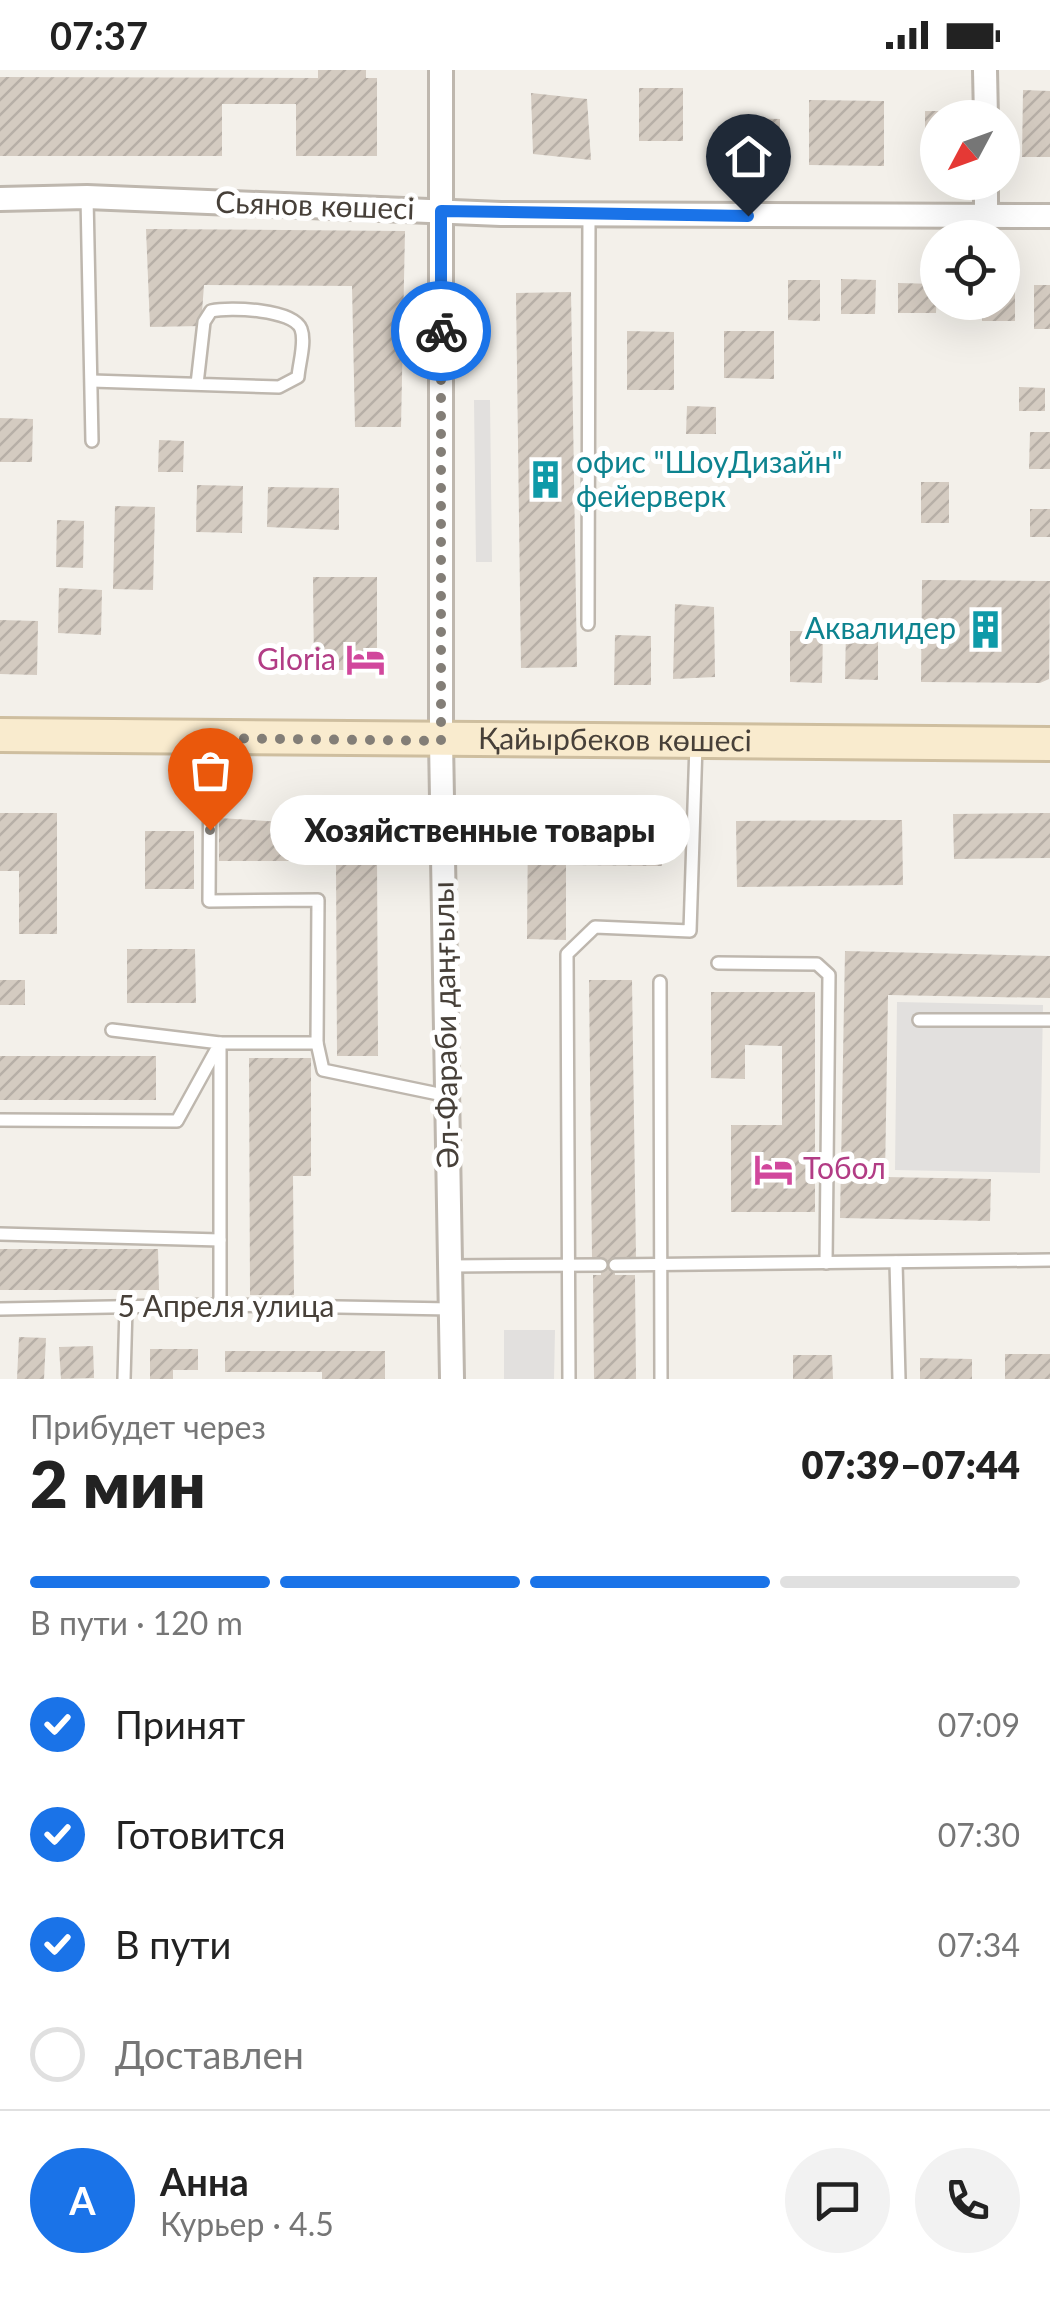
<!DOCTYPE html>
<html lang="ru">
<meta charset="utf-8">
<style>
:root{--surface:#fff;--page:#f2f2f2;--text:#222;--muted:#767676;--line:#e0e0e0;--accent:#1a73e8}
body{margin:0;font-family:Lato,sans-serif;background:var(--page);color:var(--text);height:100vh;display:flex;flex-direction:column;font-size:38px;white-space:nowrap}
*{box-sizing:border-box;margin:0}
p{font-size:32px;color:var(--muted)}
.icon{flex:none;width:55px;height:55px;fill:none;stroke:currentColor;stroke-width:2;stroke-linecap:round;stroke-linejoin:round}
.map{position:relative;height:1309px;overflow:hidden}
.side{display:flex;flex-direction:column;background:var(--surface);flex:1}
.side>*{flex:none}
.needle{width:65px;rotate:229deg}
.controls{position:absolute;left:920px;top:30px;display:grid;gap:20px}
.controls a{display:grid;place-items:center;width:100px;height:100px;border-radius:50%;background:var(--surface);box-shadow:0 10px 40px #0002;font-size:50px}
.pin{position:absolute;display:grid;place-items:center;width:85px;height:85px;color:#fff;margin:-102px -42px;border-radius:50% 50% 50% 0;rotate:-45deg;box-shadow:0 0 10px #0007}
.pin .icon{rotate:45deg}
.courier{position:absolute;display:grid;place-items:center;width:100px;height:100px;margin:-50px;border:8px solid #1a73e8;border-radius:50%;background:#fff;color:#222;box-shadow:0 2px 12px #0007}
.bubble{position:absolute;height:70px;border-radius:35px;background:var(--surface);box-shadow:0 10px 40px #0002;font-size:32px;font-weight:800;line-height:70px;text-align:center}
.overview em{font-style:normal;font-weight:800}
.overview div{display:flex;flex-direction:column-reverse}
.overview{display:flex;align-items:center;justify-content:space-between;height:170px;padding:0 30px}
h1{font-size:65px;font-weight:800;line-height:75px}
.bar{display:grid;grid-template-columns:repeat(4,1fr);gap:15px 10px;align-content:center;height:120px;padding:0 30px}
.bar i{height:12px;border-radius:8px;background:var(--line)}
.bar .active{background:var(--accent)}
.bar p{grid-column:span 4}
.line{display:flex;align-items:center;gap:25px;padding:0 30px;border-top:2px solid var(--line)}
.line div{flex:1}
.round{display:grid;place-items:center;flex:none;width:105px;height:105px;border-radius:52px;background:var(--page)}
ol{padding:0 30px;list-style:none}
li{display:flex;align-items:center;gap:30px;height:110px}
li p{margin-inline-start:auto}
li .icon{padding:10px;border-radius:50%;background:var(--accent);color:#fff;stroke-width:4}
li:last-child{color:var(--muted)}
li i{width:55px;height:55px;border:5px solid var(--line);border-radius:50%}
.status{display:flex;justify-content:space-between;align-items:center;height:70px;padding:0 50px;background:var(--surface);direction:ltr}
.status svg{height:28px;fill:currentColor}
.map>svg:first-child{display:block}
.parking{fill:#e2e0de}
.building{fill:url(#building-hatch)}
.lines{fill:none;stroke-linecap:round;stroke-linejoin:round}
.service-casing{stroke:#beb7ae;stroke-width:16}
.minor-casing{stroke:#beb7ae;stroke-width:28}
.secondary-casing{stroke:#cebe9f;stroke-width:38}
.service{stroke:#fff;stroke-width:11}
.minor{stroke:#fff;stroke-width:22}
.secondary{stroke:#f9ebce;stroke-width:32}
.done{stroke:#837e77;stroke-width:10;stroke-dasharray:0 18}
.route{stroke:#1a73e8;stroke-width:12}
.labels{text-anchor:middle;stroke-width:10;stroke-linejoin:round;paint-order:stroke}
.street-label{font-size:30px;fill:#474039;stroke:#fff}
.culture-label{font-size:30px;fill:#0d838f;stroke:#fff;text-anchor:start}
.hotel-label{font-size:30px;fill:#b23c85;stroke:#fff;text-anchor:end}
</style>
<div class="status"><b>07:37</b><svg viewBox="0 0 49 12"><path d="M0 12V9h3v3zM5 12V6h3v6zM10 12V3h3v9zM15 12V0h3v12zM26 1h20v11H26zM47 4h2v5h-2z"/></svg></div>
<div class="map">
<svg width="1050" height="1309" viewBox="0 0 1050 1309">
<defs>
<pattern id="building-hatch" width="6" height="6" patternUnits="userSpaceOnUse" patternTransform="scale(2.5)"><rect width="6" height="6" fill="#d4cbc1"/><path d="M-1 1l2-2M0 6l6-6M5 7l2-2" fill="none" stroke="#b7afa7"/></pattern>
</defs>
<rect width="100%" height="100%" fill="#f3f0ea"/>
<g class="parking">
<path d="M474,330H490L492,492H476Z"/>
<path d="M897,932L1043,935L1040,1103L895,1100Z"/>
<path d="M504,1260H555L554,1309H504Z"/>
</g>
<g class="building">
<path d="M318,0H366V8H377V86H296V34H222V86H0V7L318,8Z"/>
<rect x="639" y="18" width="44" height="53"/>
<path d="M1023,20L1050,21V87H1022Z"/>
<path d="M531,23L587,29L591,90L533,84Z"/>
<path d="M809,30L884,31V96L809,95Z"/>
<path d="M925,41H977V48H938V85L925,84Z"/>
<path d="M738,48L780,49V85H738Z"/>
<path d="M146,159L405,161L401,357H355L352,216L204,215L201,256L150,257Z"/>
<path d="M1002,208H1015V251H982V232H1002Z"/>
<path d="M841,209L876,210L875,244H841Z"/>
<path d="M788,210H820V251L788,250Z"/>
<path d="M898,213L937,214L936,243H898Z"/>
<rect x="1034" y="215" width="16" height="44"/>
<path d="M571,222L577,597L521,598L516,223Z"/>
<path d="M627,261L674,262V320H627Z"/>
<path d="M724,261H774V309L724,308Z"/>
<path d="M1019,317L1045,318V341H1019Z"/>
<path d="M687,336L716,337V364H686Z"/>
<path d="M0,348L33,349L32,392H0Z"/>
<path d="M1030,362H1050V399H1029Z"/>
<path d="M159,370L184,371L183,402H158Z"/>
<rect x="921" y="412" width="28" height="41"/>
<path d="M197,415L243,416L242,463L196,462Z"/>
<path d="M268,417L339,418V460L267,457Z"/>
<path d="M115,436L155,437L153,520L113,519Z"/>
<rect x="1030" y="439" width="20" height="28"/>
<path d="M57,450L84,451L83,498L56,497Z"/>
<path d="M313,507H377V600H314Z"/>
<path d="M922,510L1050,511L1049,609L1040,613L921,612Z"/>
<path d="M59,518L102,520L101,565L58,563Z"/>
<path d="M675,534L714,537L715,607L673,609Z"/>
<path d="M0,550L38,551L37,605L0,604Z"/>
<path d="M790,561H823L822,613L790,612Z"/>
<path d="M846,561L878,562V610L845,609Z"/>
<path d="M615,565L651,566V615H614Z"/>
<path d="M0,743H57V864H19V801H0Z"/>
<path d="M1050,743V788L954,789L953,744Z"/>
<path d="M219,748L365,757V787H377L378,986H337L336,791H219Z"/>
<path d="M528,750L663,751L662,796L566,795V870L527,869Z"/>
<path d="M902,750L903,815L737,817L736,751Z"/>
<rect x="145" y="761" width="49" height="58"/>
<path d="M127,879H195L196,933H127Z"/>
<path d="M845,881L1050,886V928L888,925L885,1107L991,1109L990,1151L840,1148Z"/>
<rect x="0" y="910" width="25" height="25"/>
<path d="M589,910H632L636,1188H615V1205H635L636,1309H594L593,1205H601V1188H592Z"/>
<path d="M711,922H815V1142H731V1055H782V976L745,975V1009L711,1008Z"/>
<rect x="0" y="986" width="156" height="44"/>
<path d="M249,988H311V1106H293L294,1225H250Z"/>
<path d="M0,1179H158L159,1220H0Z"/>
<path d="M19,1267L46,1268L44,1309H17Z"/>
<path d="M93,1276L94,1308L61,1309L59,1277Z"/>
<path d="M150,1279H198V1300H173V1309H150Z"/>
<path d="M225,1281H385V1309H322V1302H225Z"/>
<rect x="1005" y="1284" width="45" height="25"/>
<path d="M793,1285H832L833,1309H793Z"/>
<path d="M920,1288L972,1289V1309H920Z"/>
</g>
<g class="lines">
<defs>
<g id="service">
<path d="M87,127L92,371"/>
<path d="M92,311L279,317L298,307C299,293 306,272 301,259C293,239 230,237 211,241L204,252L197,314"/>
<path d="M588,554L589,145"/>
<path d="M210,668L209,831L318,830L317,973"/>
<path d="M718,893L817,894L829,905L826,1193"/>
<path d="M660,912L661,1309"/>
<path d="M919,950H1050"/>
<path d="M0,1050L177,1051L220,973L112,960"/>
<path d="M0,1164L220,1170"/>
<path d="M896,1192L899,1309"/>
<path d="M615,1195L1050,1190"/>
<path d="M450,1196L601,1195"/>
<path d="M220,1235V973H317L323,1000L448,1026"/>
<path d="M0,1239L220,1235L451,1239"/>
<path d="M124,1309L126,1237"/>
<path d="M569,1309L567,884L595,857L690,861L696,674"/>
</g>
<g id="minor">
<path d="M441,0V671L452,1309"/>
<path d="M985,0L986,48"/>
<path d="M986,112V146"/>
<path d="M0,129L87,127L501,144L1050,146"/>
</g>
<g id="secondary">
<path id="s1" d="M0,665L1050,674"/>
</g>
</defs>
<use href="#service" class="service-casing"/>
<use href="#minor" class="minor-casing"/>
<use href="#secondary" class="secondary-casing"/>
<use href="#service" class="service"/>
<use href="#minor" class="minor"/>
<use href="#secondary" class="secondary"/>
</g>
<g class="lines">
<path class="done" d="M210,760V668L441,671V261"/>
<path class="route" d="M441,261V141L748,146"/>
</g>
<defs>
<symbol id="building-bare" viewBox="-9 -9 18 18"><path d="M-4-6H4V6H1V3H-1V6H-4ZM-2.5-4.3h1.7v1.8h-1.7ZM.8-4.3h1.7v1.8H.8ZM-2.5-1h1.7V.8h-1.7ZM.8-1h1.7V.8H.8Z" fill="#0f9aa8" stroke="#fff" stroke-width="2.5" paint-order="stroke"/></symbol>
<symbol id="hotel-bare" viewBox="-9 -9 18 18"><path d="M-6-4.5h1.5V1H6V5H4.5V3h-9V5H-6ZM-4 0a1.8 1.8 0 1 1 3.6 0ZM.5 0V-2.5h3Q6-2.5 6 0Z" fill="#d1479c" stroke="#fff" stroke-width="2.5" paint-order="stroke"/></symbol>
</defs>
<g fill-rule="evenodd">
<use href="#building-bare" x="518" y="382" width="55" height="55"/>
<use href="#building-bare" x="958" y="532" width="55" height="55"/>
<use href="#hotel-bare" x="338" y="562" width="55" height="55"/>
<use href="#hotel-bare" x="746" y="1072" width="55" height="55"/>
</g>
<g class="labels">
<g class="street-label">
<text transform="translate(315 136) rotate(2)" y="10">Сьянов көшесі</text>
<text dy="10" stroke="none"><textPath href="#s1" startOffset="615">Қайырбеков көшесі</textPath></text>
<text transform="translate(446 955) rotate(-91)" y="10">Әл-Фараби даңғылы</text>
<text x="226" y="1247">5 Апреля улица</text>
</g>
<g class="culture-label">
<text x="576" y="403">офис "ШоуДизайн"<tspan x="576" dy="34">фейерверк</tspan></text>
<text x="956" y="569" text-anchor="end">Аквалидер</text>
</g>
<g class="hotel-label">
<text x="336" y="600">Gloria</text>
<text x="803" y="1109" text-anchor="start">Тобол</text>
</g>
</g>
</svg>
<div class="controls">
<a><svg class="needle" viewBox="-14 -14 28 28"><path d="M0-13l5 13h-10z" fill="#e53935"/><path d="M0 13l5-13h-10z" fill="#767676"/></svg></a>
<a><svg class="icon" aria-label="locate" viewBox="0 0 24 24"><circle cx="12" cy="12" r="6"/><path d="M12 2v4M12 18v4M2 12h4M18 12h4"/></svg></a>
</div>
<div class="pin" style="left:210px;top:760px;background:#ea580c"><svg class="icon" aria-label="bag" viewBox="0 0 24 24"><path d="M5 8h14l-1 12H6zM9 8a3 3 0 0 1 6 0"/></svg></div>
<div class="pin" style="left:748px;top:146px;background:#1f2937"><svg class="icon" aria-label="home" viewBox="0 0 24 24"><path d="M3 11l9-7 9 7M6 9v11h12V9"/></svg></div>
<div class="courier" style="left:441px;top:261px"><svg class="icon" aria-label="bike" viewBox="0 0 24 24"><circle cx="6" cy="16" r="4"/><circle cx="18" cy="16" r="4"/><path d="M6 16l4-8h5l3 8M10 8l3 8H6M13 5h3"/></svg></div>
<div class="bubble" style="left:270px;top:725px;width:420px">Хозяйственные товары</div>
</div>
<section class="side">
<div class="overview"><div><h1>2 мин</h1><p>Прибудет через</p></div><em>07:39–07:44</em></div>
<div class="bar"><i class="active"></i><i class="active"></i><i class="active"></i><i></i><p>В пути · 120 m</p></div>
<ol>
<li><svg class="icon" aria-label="check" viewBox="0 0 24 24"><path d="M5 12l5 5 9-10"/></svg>Принят<p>07:09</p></li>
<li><svg class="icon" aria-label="check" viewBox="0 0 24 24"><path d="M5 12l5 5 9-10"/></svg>Готовится<p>07:30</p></li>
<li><svg class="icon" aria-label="check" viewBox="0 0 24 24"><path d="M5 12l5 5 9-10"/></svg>В пути<p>07:34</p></li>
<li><i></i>Доставлен</li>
</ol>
<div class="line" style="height:180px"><b class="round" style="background:var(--accent);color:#fff">А</b><div><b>Анна</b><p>Курьер · 4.5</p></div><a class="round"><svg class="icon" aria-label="chat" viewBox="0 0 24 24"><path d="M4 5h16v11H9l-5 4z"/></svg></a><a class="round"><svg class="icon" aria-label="phone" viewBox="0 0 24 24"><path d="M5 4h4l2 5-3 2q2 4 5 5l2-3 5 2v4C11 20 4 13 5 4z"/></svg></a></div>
</section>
